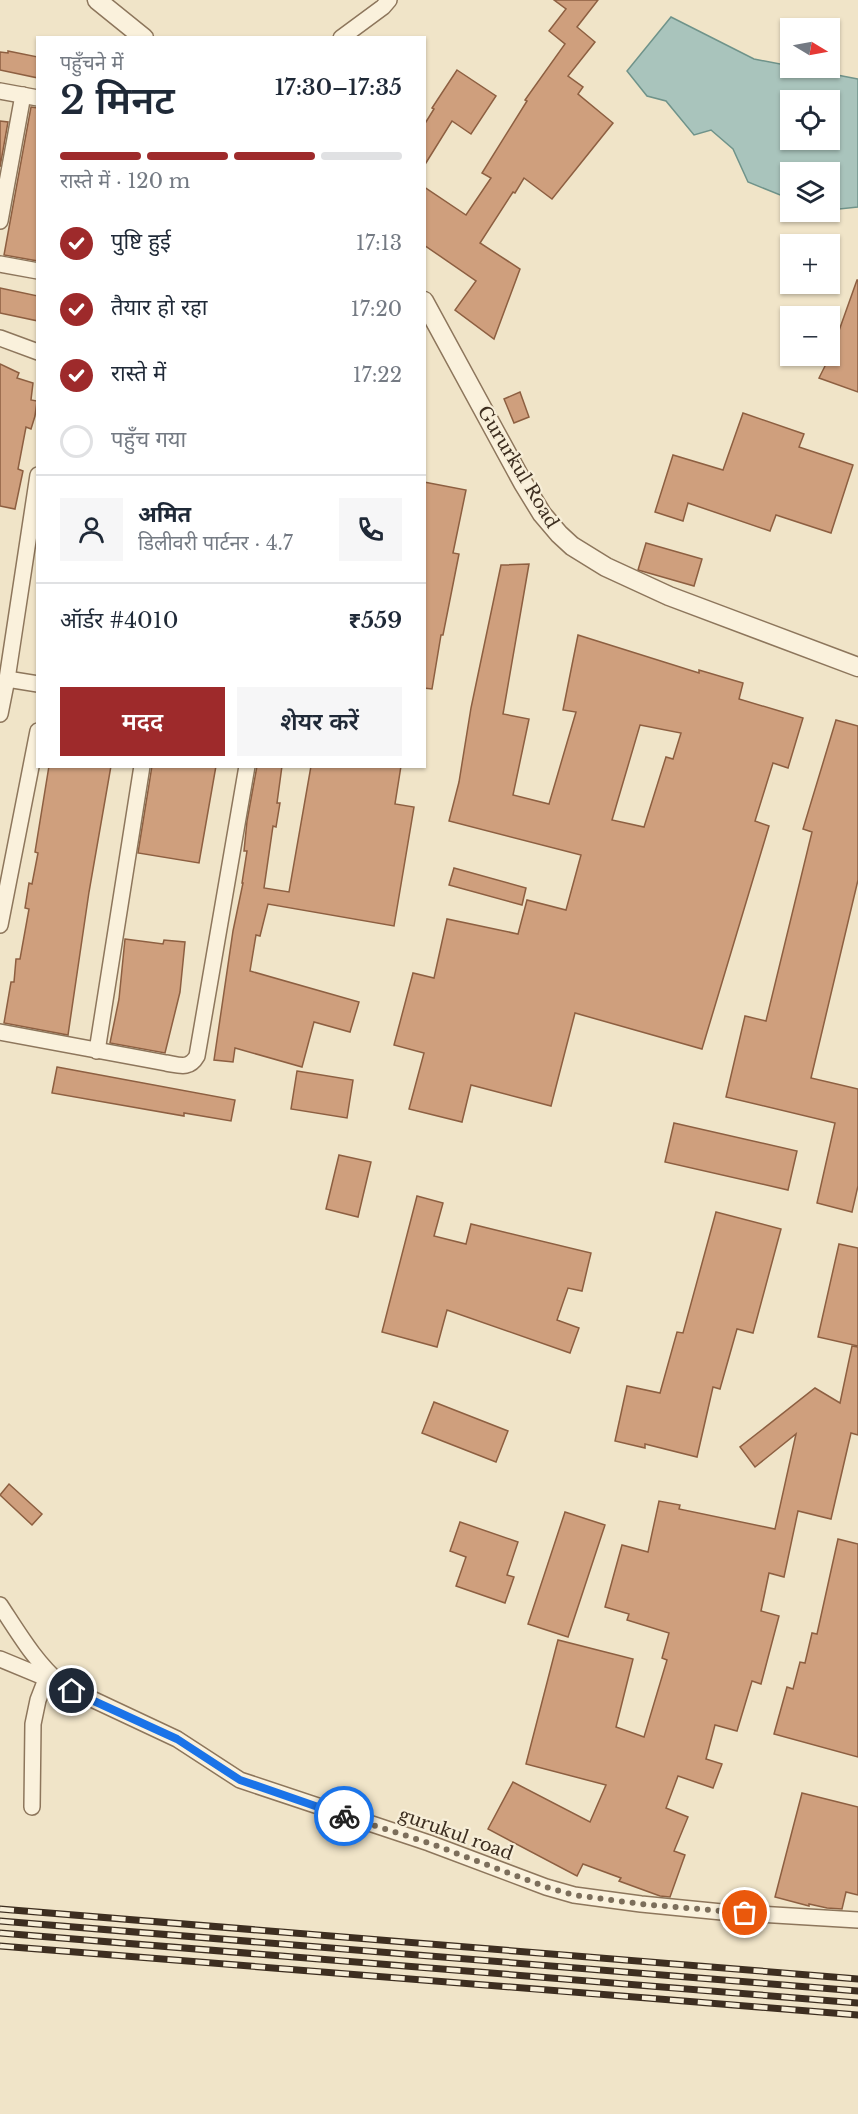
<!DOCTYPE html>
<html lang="hi">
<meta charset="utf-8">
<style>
:root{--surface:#fff;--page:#f6f6f7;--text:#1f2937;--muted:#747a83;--line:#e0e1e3;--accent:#9e2a2b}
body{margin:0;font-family:"Libre Baskerville","Noto Sans Devanagari",serif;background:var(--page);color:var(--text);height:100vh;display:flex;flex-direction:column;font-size:22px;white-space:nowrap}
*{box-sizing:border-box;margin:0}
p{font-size:20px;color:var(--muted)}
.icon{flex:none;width:33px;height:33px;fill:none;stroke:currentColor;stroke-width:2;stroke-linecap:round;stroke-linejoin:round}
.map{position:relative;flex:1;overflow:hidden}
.sheet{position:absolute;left:36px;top:36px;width:390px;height:732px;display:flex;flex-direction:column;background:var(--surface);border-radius:0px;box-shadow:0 2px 4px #0004}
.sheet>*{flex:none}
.needle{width:39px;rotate:100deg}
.fabs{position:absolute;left:780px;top:18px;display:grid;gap:12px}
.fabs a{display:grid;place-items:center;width:60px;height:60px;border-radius:0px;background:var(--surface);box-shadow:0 2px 4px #0004;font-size:30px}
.pin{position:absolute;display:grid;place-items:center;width:51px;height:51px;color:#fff;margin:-26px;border:3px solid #fff;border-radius:50%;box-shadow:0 2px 6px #0007}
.courier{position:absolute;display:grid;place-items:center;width:60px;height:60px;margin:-30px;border:4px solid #1a73e8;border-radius:50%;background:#fff;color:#222;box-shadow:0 2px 8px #0007}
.head em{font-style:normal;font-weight:600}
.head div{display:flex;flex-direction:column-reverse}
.head{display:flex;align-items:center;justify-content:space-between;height:102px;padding:0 24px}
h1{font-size:39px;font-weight:600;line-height:45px}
.bar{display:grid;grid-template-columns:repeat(4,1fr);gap:9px 6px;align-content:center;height:72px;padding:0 24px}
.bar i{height:8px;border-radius:4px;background:var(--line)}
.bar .on{background:var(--accent)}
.bar p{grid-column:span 4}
.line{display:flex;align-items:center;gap:15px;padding:0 24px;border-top:2px solid var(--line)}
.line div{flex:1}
.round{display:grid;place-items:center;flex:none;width:63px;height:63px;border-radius:0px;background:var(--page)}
ol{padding:0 24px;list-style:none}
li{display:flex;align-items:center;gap:18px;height:66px}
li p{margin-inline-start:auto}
li .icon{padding:6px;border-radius:50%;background:var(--accent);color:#fff;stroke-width:4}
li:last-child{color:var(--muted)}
li i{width:33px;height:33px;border:3px solid var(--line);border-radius:50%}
.cta{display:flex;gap:12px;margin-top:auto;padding:12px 24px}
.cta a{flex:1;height:69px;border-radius:0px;background:var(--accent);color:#fff;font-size:24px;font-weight:600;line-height:69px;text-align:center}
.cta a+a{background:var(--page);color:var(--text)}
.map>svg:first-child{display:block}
.water{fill:#a9c4bc;stroke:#6f938a;stroke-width:1.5;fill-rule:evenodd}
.building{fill:#cf9f7d;stroke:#8d5f41;stroke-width:1.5;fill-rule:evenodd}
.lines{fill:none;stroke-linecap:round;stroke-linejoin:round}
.minor-casing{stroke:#8d765c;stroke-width:18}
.tertiary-casing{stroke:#8d765c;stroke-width:21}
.minor{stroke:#faf1dc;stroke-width:15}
.tertiary{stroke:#faf1dc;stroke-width:18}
.rail-casing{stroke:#3d2e20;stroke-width:7}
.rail{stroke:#f7eed8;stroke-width:4.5;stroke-dasharray:14;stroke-linecap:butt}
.done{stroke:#7c6e5b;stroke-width:6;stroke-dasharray:0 10.8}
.route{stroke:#1a73e8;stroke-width:8}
.labels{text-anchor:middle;stroke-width:4.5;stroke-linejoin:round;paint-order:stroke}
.street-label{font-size:18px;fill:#3d2e20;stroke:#f7eed8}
</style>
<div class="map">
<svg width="858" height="2114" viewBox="0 0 858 2114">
<rect width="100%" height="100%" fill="#f0e4c8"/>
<path class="water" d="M671,17L754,59L858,79V207L830,210V172H790V199L748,182L733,149L711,130L694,135L666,101L647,96L627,71ZM790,100H830V140H790Z"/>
<g class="building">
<path d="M554,0H598L577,27L595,42L568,76L583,87L578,94L613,123L552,199L524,178L515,193L513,192L480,243L520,269L494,339L455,310L476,281L424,245V187L466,215L491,178L482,173L527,101L525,100L565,44L549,31L566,9Z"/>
<path d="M8,51L38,57V78L0,70V52L8,53Z"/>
<path d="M457,70L496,96L471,134L452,121L424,166V125L434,109L432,108Z"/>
<path d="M31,107L38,108V261L4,255Z"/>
<path d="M0,121L8,122L0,167Z"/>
<path d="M857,280H858V392L819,378L830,356Z"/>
<path d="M0,288L38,296V321L0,313Z"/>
<path d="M0,364L19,373L17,378L33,383L31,400L37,401L35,416L31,429L26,427L18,469L23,471L15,509L0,506Z"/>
<path d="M520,392L529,417L514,423L504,399Z"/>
<path d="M743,413L804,434L799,447L853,465L831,533L776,515L770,531L688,503L683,521L655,512L673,455L723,470Z"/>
<path d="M424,482L466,490L453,553L459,554L443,635H441L432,689L424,688Z"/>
<path d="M646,543L702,559L694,586L638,570Z"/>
<path d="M529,564L503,714L529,719L513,795L549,804L576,712L563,710L578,635L699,673V670L743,683L739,699L803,718L788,768L773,763L755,821L769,826L702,1049L575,1013L551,1106L471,1085L462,1122L409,1109L424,1053L394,1045L413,973L434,978L447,919L518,934L527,900L566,910L581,855L449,821L459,782L471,708L501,565ZM640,725L681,733L673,759L666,757L644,827L612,820Z"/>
<path d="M836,720L858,726V880L811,1078L858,1089V1186L852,1212L817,1203L835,1123L726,1097L745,1016L766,1021L812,832L803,829Z"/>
<path d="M49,766H111L89,892L68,1035L4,1023L11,982H14L16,959H20L29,909L25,908L29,883L32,884L38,853L35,852Z"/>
<path d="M152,766H216L199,863L138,853Z"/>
<path d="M257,766H282L277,803H280L276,827L273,826L264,888L289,892L311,766H401L395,804L414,807L394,926L268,904L260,936L256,935L250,971L359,1002L350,1032L314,1022L302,1067L235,1048L233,1062L214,1060L233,931L243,883H242L247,851H244L247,821Z"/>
<path d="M454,868L526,888L522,905L449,885Z"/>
<path d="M125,939L163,944L164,940L185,942L180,992L165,1053L110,1043L119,999Z"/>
<path d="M57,1067L235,1100L231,1121L184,1113V1116L52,1093Z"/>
<path d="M297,1071L353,1080L347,1118L291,1109Z"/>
<path d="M674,1123L797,1151L788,1190L665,1162Z"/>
<path d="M339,1155L371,1162L358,1217L326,1209Z"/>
<path d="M417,1196L443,1203L434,1236L466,1244L471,1224L591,1253L582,1291L568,1288L557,1320L579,1328L570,1353L447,1310L437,1347L382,1332Z"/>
<path d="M716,1212L781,1229L753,1333L737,1329L720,1389L713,1387L697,1457L645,1444V1448L615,1441L627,1386L660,1393L677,1332L683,1333Z"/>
<path d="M839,1244L858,1248V1346L818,1337Z"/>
<path d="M852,1346L858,1347V1435L851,1433L831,1519L798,1511L784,1577L769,1573L761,1611L779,1616L761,1684L752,1681L737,1731L715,1725L706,1759L722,1764L713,1788L678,1776L666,1808L688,1817L674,1851L685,1855L670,1897L660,1896L619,1881L621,1878L583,1864L577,1876L488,1829L513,1782L590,1822L606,1785L526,1764L558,1640L633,1659L616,1727L644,1737L667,1660L662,1658L669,1633L627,1620L629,1614L605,1607L622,1545L648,1552L659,1501L680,1505L679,1509L775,1529L796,1434L755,1467L740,1447L815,1388L840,1403Z"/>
<path d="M434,1402L508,1431L496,1462L422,1433Z"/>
<path d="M9,1484L42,1514L32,1525L0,1495Z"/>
<path d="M565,1512L605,1525L568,1637L528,1624Z"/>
<path d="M460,1522L518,1542L507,1575L514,1577L505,1603L456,1586L466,1557L450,1551Z"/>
<path d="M838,1539L858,1544V1757L774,1734L787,1687L793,1689L800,1662L805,1663L812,1633L817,1634Z"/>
<path d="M802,1793L858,1807V1895L846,1892L842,1909L827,1908L809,1904V1906L775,1897Z"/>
</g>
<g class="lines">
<defs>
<g id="minor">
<path d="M341,38L383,7L389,0"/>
<path d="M0,91L38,98"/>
<path d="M0,221L23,95"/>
<path d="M0,264L38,271"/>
<path d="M0,338L38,352"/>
<path d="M7,679L38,684"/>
<path d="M0,714L7,679L38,475"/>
<path d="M0,925L38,731"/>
<path d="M0,1032L166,1063C179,1065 189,1070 197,1056L247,766"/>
<path d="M97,1051L142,766"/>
<path d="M0,1605C19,1634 36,1663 62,1685L177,1739L240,1780L429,1843L546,1887L574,1895L641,1904L722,1912L858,1920"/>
<path d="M0,1659L46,1678"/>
<path d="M32,1807L33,1724L38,1700L48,1674"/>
</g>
<g id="tertiary">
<path d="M97,0L144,38"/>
<path d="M424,301L523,483L542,514L559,534L572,546L606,567L669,596L858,667"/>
</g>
</defs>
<use href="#minor" class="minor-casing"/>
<use href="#tertiary" class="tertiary-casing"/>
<use href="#minor" class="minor"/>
<use href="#tertiary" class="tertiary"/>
<defs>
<g id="rail">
<path d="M0,1909L858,1979"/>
<path d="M0,1921L858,1991"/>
<path d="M0,1933L858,2003"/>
<path d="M0,1946L858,2015"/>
</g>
</defs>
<use href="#rail" class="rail-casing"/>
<use href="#rail" class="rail"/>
</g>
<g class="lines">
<path class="done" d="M344,1816L429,1843L546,1887L574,1895L641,1904L745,1913"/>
<path class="route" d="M72,1691L177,1739L240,1780L344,1816"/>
</g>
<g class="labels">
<g class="street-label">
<text transform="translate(518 467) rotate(59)" y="6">Gururkul Road</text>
<text transform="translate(456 1834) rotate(20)" y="6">gurukul road</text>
</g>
</g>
</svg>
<div class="fabs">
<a><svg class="needle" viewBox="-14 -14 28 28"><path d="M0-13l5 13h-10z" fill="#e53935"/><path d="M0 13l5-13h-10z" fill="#747a83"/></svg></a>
<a><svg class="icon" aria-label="locate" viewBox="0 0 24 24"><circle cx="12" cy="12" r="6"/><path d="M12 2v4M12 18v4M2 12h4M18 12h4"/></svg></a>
<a><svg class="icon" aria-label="layers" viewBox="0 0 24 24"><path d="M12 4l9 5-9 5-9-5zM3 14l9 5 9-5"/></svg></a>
<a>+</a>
<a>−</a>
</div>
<div class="pin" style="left:745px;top:1913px;background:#ea580c"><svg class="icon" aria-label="bag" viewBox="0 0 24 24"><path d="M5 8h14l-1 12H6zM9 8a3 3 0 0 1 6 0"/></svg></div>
<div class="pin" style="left:72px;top:1691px;background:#1f2937"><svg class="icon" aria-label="home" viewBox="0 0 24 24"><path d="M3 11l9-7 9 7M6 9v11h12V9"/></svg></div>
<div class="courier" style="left:344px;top:1816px"><svg class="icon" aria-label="bike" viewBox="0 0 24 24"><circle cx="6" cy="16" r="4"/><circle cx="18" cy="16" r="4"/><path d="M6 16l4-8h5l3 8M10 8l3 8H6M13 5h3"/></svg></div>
<section class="sheet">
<div class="head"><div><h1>2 मिनट</h1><p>पहुँचने में</p></div><em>17:30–17:35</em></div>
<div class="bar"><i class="on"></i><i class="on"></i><i class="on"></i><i></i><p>रास्ते में · 120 m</p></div>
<ol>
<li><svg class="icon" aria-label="check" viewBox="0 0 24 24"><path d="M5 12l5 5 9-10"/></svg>पुष्टि हुई<p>17:13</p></li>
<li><svg class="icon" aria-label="check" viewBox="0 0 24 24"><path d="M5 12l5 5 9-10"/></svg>तैयार हो रहा<p>17:20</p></li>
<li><svg class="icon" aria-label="check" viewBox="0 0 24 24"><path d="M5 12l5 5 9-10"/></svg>रास्ते में<p>17:22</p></li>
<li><i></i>पहुँच गया</li>
</ol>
<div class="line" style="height:108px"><a class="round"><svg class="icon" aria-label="person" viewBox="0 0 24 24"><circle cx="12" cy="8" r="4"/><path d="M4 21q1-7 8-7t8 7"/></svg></a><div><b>अमित</b><p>डिलीवरी पार्टनर · 4.7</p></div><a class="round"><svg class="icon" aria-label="phone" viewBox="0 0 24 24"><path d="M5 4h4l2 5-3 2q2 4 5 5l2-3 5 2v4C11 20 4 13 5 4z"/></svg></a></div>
<div class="line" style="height:78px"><div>ऑर्डर #4010</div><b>₹559</b></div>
<div class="cta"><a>मदद</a><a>शेयर करें</a></div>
</section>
</div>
